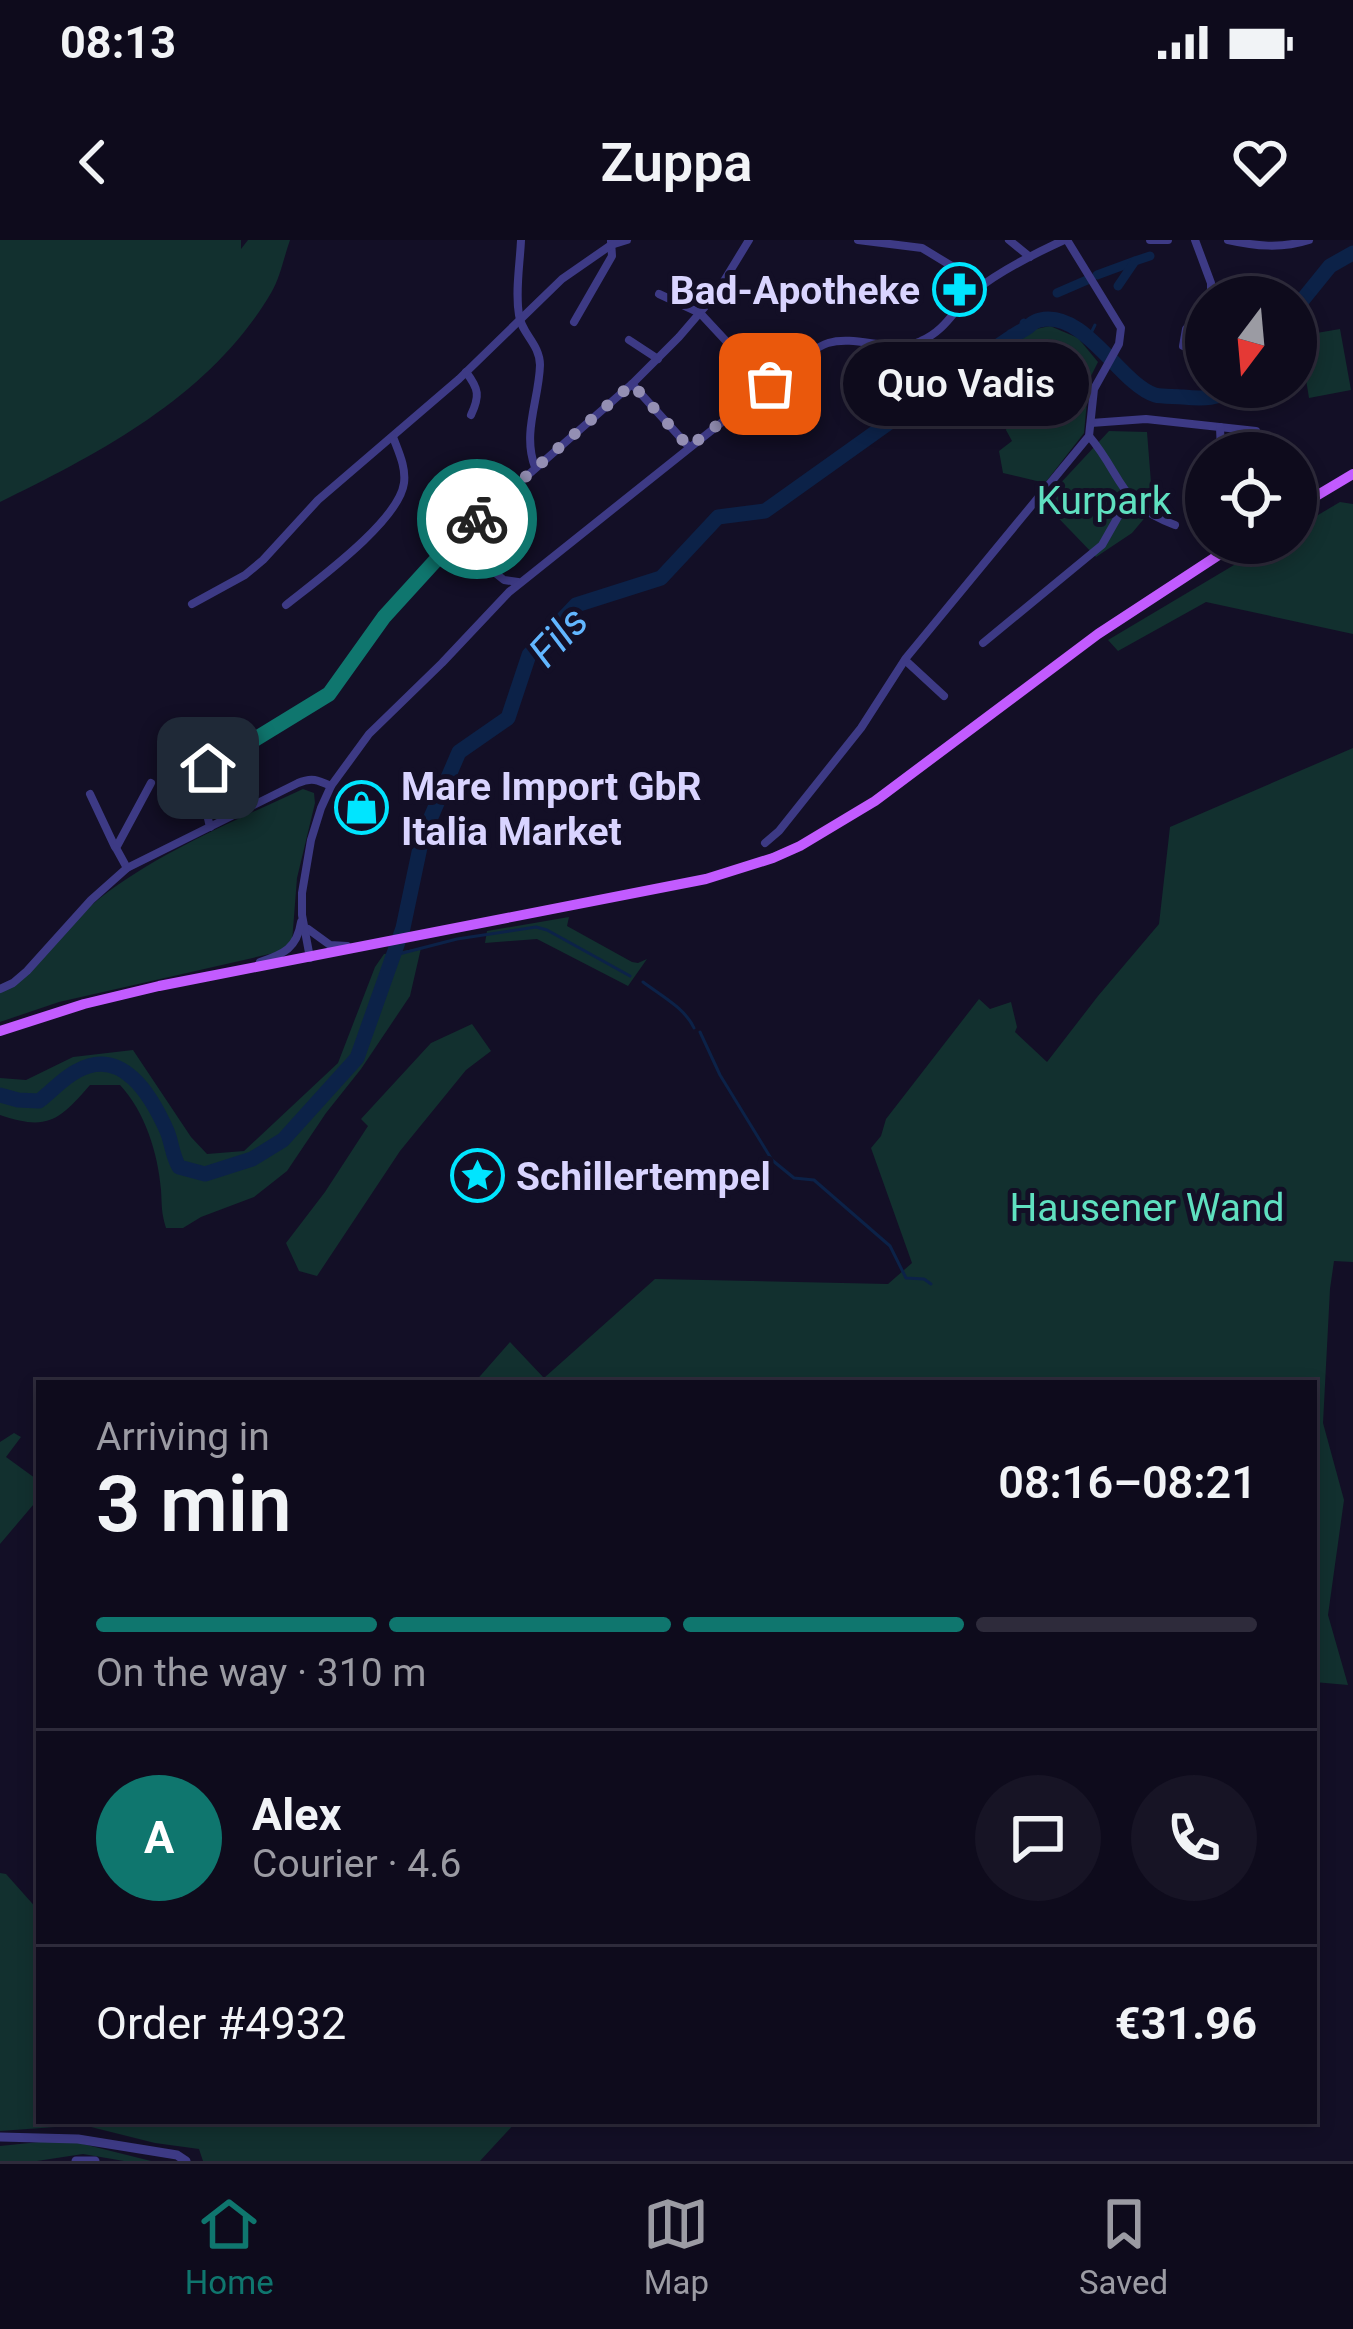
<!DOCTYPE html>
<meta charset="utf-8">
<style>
:root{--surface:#0e0b1c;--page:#171425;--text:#f1f3f6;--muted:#9b9ba3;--line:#2e2b3b;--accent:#0f766e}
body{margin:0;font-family:Roboto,sans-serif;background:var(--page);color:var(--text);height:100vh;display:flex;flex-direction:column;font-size:45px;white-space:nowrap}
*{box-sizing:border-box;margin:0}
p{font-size:39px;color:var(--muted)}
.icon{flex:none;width:66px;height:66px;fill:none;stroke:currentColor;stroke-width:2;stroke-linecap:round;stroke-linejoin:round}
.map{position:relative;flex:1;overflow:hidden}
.panel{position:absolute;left:36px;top:1140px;width:1281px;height:744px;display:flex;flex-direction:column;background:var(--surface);border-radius:0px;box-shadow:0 6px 18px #0003,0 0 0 3px var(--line)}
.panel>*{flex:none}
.needle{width:78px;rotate:196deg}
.buttons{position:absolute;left:1185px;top:36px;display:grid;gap:24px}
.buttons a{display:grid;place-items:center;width:132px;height:132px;border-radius:50%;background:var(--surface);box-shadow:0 6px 18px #0003,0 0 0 3px var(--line);font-size:60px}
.pin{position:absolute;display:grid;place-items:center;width:102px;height:102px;color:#fff;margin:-51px;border-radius:24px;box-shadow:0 6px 18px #0006}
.courier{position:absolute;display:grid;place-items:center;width:120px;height:120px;margin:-60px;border:9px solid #0f766e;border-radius:50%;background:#fff;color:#222;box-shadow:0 3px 15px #0007}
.bubble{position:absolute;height:84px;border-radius:42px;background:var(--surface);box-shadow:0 6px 18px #0003,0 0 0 3px var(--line);font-size:39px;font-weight:600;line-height:84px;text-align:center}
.head em{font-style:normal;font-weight:600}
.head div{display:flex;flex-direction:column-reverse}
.head{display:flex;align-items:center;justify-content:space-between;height:204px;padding:0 60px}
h1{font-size:78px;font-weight:600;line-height:90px}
.bar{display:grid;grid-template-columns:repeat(4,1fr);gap:18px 12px;align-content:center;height:144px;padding:0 60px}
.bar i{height:15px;border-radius:9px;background:var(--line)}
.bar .on{background:var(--accent)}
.bar p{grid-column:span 4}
.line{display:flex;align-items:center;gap:30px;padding:0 60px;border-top:3px solid var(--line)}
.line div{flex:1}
.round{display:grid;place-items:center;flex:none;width:126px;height:126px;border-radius:63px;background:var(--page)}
.status{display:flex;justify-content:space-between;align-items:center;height:84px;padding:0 60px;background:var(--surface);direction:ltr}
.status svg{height:33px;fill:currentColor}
header{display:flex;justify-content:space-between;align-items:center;height:156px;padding:0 60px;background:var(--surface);font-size:54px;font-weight:600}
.menu{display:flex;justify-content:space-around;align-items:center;height:168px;border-top:3px solid var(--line);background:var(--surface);font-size:33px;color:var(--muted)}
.menu a{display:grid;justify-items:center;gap:6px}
.menu .on{color:var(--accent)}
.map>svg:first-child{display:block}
.green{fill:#12302f}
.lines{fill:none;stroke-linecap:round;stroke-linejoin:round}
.stream{stroke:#0c2248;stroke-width:3}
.canal{stroke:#0c2248;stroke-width:9}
.river{stroke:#0c2248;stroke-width:15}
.minor{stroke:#3d3a85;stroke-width:8}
.tertiary{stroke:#3d3a85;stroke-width:9}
.primary{stroke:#c25bff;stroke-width:10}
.done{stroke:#948fb3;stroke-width:12;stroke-dasharray:0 21.6}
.route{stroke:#0f766e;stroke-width:15}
.labels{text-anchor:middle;stroke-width:10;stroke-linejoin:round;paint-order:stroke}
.poi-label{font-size:39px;font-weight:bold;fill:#d9d4ff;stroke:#130f26;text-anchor:start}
.park-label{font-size:39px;fill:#5fe0c0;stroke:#130f26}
.water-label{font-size:42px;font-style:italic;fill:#62b6ff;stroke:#130f26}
</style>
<div class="status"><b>08:13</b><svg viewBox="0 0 49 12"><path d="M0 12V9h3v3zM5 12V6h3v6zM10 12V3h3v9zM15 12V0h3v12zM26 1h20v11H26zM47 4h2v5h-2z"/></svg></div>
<header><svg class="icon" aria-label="back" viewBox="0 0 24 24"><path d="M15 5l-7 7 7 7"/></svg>Zuppa<svg class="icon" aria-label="heart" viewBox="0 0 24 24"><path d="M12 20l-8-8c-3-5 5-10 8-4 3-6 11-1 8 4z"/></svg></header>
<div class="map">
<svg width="1353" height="1921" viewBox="0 0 1353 1921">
<rect width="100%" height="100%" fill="#130f26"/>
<g class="green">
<path d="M0,0H241V9L248,0H290C284,17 280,38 271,53C211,155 102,212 0,262Z"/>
<path d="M1050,86L1078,98L1098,122L1089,140L1084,193L1045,243L1003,233L999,211L1012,201L1006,190L1007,179L976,131L1036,89Z"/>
<path d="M1340,89L1351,150L1309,158L1299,96Z"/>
<path d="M1109,191L1147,192L1153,268L1132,293L1096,317L1043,262Z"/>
<path d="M1340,262L1353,264V394L1206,362L1118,411L1108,400L1271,303H1296V288Z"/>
<path d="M1353,508V1022L1334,1021L1330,1049L1323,1183L1344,1260L1328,1375L1348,1445L1314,1442V1143H474L510,1102L544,1138L655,1039L888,1044L912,1023L871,908L881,896L886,879L979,759L990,769L1011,762L1017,787L1015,792L1047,822L1098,756L1159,684L1170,587Z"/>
<path d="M303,549L314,553L315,563L297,638L292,702L283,711L59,762L0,782V753C41,731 64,687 100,658C161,611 234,581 303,549Z"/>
<path d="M569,677L567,686L632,722L638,723L647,719L628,746L537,699L485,703L487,691Z"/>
<path d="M421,708L410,756L361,829L326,873L287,931L254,957L201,977L183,988H166C161,972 162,966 161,950C158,913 145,872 120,845H90C59,881 47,891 0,875V838L26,840L73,817L133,810L191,897L207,914L244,911L338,823L375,727L384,714Z"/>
<path d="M472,784L491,811L466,830L400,911L317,1036L299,1031L286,1003L325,952L368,886L361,879L431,803Z"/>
<path d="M14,1193L21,1197L6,1217L39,1241V1258L0,1304V1202Z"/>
<path d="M0,1633L6,1634L39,1671V1881H517L480,1921H203L199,1909L155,1903L83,1885L0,1891Z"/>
<path d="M49,1901L79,1903L151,1921H124L83,1914L37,1921H0V1906Z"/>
</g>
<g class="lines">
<g class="stream">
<path d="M1009,91L1011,95"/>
<path d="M1089,97L1095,85"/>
<path d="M395,715L457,699L536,687L547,690L630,736"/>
<path d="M643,742C660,755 685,768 694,788"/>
<path d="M700,792L720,835L772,920L794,938L814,940L890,1006L906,1038L924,1039L931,1044"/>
</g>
<g class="canal">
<path d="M1097,35L1135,21"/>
<path d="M1118,46L1135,21L1150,16"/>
<path d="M1057,53L1087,40"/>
<path d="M1024,83L1027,88"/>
</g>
<g class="river">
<path d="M1296,68L1330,26L1353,13"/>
<path d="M0,855L18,860L39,861C51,852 63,838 77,831C122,806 151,855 167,891C172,903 172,915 179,927L205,934L252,919L283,900L357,818L403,688L422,598L459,512L508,478L529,415L576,365L661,338L718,277L765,271L932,152C965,134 992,107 1025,89C1033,84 1031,82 1040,80C1085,70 1119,143 1155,155C1163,157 1174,156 1183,157C1204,159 1218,159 1236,147"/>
</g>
<g class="minor">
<path d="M521,0C520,24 515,51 519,75C521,93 540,104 540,125C539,160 522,193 535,227"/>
<path d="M858,0L922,8L955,28L978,48"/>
<path d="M1009,0L1030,17"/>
<path d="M1150,0H1168"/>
<path d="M1195,0L1211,43V57"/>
<path d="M1228,0C1255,6 1281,9 1309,0"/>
<path d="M659,54L700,73L726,101"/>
<path d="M574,82L612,16L611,1"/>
<path d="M629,100L658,119"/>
<path d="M1183,106L1186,89L1206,67"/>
<path d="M466,132C479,149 480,156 471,175"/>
<path d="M632,144L689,207"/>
<path d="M1091,183L1146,179L1256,191"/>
<path d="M1220,187L1221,213"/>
<path d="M1089,196C1123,236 1118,264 1175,285"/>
<path d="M479,320L504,340L518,342"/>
<path d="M192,364L245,335L263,320L318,260L459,139L562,39L611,5L627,0"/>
<path d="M286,365C316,341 399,281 404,243C406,227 399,213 393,197"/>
<path d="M983,403L1102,305L1119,275L1125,253"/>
<path d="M905,420L944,456"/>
<path d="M90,554L115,607"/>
<path d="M210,587L202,553L208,528L329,454L384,377L456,298L632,144L679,97L716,54L749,0"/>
<path d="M765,603L779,591L861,488L906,418L1089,196L1094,149L1119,104L1121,88L1067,0"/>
<path d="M127,628L116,608L151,543"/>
<path d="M308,689L330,705L347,706"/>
<path d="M310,718L302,675V653L311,600L321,568L331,546L369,494L442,423L509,352L796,123C806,117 817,106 828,103C858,94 892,115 921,101C948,89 954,68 975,51C997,33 1038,12 1064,0"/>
<path d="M260,722C284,714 297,708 301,682"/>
<path d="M0,749L13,743L27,731L91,660L127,628L298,543C312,537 318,540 331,546"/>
</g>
<g class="tertiary">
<path d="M0,1897L78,1899L177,1915L186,1921"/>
<path d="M76,1921H95"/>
</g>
<g class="primary">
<path d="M1296,268L1353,234"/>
<path d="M0,791L84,764L159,746L706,639L773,618L800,606L875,561L1098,394L1237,303"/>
</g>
</g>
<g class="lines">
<path class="done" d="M477,279L632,144L689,207L770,144"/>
<path class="route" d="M208,528L329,454L384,377L456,298L477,279"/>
</g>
<defs>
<symbol id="pharmacy-ring" viewBox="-11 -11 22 22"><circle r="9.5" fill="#130f26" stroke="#00e5ff" stroke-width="1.5"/><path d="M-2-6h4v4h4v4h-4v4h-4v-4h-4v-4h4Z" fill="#00e5ff"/></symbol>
<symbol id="shop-ring" viewBox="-11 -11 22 22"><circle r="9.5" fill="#130f26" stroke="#00e5ff" stroke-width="1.5"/><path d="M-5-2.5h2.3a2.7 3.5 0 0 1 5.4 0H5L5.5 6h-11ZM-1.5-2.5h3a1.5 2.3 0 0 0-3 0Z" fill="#00e5ff"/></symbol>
<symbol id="sight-ring" viewBox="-11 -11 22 22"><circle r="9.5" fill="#130f26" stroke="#00e5ff" stroke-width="1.5"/><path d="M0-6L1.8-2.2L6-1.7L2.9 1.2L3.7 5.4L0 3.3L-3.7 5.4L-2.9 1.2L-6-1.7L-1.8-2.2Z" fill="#00e5ff"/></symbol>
</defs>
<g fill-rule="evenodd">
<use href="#pharmacy-ring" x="930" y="20" width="59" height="59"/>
<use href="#shop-ring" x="332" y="538" width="59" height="59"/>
<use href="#sight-ring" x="448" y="906" width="59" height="59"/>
</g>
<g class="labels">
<g class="poi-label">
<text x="920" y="64" text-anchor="end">Bad-Apotheke</text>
<text x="401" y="560">Mare Import GbR<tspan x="401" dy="45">Italia Market</tspan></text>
<text x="516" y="950">Schillertempel</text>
</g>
<g class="park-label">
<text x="1104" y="274">Kurpark</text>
<text x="1147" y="981">Hausener Wand</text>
</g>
<g class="water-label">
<text transform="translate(558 396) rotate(-47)" y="15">Fils</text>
</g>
</g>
</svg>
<div class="buttons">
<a><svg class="needle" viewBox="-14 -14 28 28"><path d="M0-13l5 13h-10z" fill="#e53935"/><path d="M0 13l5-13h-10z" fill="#9b9ba3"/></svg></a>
<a><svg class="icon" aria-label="locate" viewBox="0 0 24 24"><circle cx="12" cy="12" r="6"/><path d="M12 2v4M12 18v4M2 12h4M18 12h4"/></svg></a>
</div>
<div class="pin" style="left:770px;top:144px;background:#ea580c"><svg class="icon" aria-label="bag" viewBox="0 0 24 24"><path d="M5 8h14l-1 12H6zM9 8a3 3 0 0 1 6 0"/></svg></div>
<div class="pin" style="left:208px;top:528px;background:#1f2937"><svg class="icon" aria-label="home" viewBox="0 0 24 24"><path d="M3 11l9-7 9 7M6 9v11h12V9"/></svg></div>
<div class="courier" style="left:477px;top:279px"><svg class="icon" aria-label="bike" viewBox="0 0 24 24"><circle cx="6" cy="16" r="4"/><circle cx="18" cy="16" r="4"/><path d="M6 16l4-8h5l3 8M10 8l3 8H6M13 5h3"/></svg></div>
<div class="bubble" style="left:843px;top:102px;width:246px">Quo Vadis</div>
<section class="panel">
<div class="head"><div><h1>3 min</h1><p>Arriving in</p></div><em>08:16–08:21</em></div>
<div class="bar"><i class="on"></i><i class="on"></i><i class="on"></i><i></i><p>On the way · 310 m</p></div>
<div class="line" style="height:216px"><b class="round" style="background:var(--accent);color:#fff">A</b><div><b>Alex</b><p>Courier · 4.6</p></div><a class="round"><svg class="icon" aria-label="chat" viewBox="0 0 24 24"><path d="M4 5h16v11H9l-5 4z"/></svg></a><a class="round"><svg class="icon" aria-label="phone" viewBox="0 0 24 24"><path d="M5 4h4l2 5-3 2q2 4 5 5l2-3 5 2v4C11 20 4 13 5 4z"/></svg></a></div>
<div class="line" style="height:156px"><div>Order #4932</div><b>€31.96</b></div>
</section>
</div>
<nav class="menu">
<a class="on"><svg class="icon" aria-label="home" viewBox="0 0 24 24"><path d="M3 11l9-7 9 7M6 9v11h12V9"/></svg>Home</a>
<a><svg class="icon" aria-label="map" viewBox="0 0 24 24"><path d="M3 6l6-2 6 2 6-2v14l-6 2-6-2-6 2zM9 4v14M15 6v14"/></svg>Map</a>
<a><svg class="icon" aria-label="saved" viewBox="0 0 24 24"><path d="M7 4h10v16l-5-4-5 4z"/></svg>Saved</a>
</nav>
